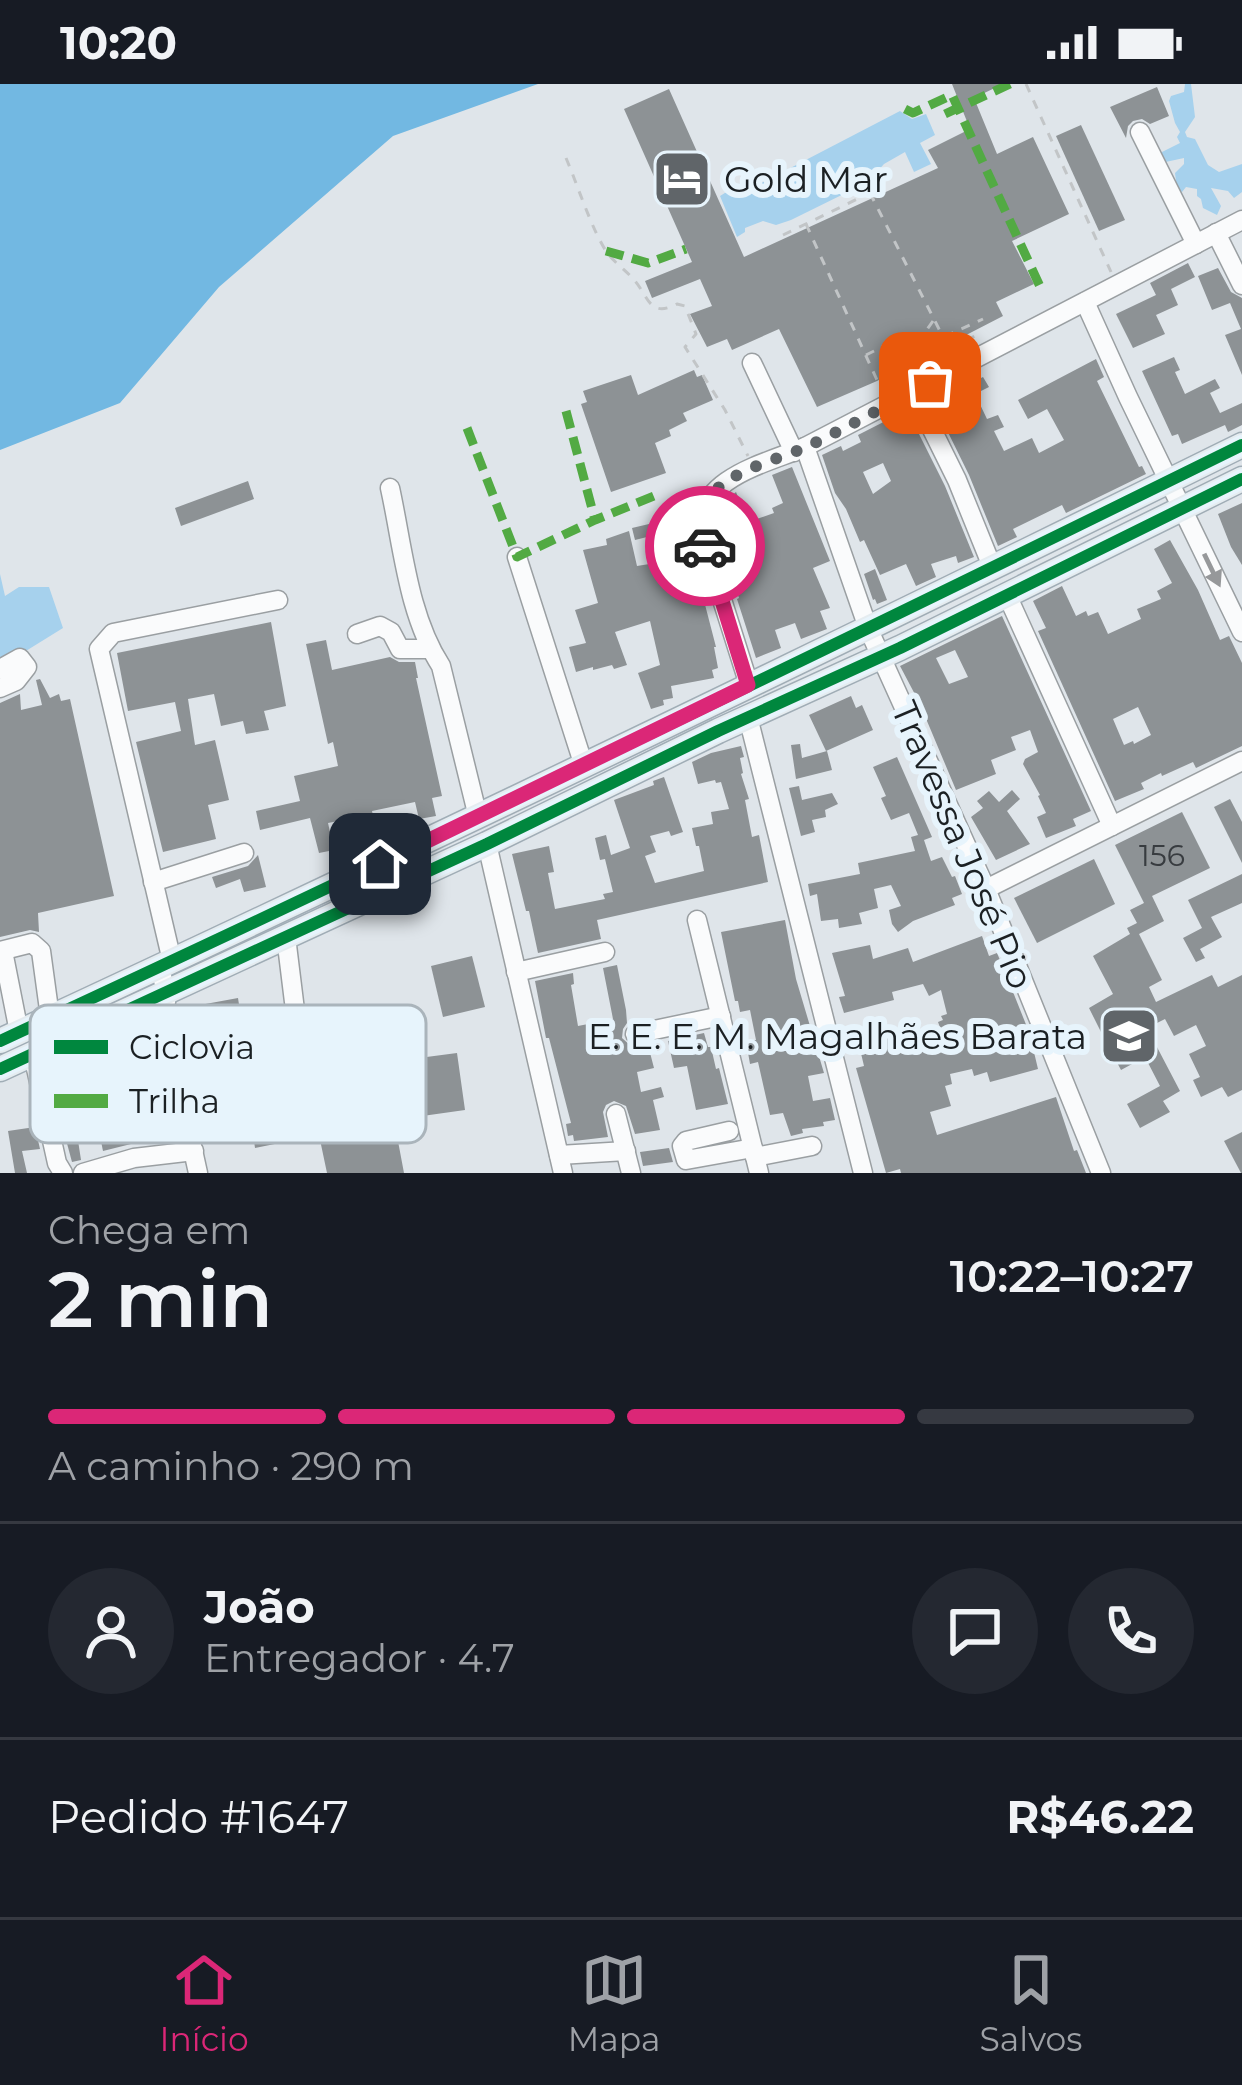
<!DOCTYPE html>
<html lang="pt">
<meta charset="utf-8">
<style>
:root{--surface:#171b24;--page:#242831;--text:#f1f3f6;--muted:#9ea1a6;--line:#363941;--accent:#db2777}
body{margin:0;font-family:Montserrat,sans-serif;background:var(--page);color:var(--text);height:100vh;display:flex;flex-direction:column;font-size:45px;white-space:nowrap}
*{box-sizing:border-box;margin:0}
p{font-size:39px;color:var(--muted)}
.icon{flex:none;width:66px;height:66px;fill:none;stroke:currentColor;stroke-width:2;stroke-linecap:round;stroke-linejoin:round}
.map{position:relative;height:1089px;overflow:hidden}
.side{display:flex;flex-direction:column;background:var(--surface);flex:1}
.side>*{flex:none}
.pin{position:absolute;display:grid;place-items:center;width:102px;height:102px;color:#fff;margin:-51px;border-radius:24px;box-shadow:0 6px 18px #0006}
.courier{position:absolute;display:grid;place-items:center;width:120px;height:120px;margin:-60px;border:9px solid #db2777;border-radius:50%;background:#fff;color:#222;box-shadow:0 3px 15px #0007}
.headline em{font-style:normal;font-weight:600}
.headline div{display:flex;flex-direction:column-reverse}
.headline{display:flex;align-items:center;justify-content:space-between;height:204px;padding:0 48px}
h1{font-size:78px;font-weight:600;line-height:90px}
.bar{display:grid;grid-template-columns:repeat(4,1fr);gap:18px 12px;align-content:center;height:144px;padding:0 48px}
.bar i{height:15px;border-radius:9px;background:var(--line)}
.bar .on{background:var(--accent)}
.bar p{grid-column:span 4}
.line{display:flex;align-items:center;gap:30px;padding:0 48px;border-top:3px solid var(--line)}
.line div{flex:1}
.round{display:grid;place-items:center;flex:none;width:126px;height:126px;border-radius:63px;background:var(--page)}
.status{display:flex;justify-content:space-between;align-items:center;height:84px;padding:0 60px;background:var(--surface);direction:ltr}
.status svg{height:33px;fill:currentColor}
.tabs{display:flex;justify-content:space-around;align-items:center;height:168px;border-top:3px solid var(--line);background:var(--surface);font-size:33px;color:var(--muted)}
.tabs a{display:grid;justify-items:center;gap:6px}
.tabs .on{color:var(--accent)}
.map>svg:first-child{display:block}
.green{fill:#a6d1ed}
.water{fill:#72b8e2}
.building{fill:#8d9295;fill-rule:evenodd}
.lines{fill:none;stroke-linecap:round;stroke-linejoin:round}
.minor-casing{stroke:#9a9fa2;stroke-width:21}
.major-casing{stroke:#a0adb6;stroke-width:27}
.path{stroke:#c2c5c7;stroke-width:3;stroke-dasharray:9 9;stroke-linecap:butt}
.minor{stroke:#fafbfc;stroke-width:18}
.major{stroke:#e5ecf0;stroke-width:24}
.quiet{stroke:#52aa43;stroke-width:9;stroke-dasharray:18 9;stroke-linecap:butt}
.cycleway-casing{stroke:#e7f4fc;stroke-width:20}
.cycleway{stroke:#00873e;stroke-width:12}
.oneway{fill:#96989a}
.done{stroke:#606569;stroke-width:12;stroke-dasharray:0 21.6}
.route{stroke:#db2777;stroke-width:15}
.labels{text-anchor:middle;stroke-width:12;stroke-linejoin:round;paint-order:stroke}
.number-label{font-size:30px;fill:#383c40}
.poi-label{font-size:36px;fill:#1b2023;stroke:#e7f4fc;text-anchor:start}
.street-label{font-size:36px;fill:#1b2023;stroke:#e7f4fc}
.key{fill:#e7f4fc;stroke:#aab4bb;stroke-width:3}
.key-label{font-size:33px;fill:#1b2023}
</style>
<div class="status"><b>10:20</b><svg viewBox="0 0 49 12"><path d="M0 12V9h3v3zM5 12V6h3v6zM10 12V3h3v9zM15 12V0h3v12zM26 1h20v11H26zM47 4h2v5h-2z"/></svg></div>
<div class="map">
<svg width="1242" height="1089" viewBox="0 0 1242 1089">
<rect width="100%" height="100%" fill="#dfe5ea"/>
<g class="green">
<path d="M1185,0H1191L1195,33L1185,48L1187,53L1195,55L1208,81L1219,88L1242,80V108L1234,114L1228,107L1211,104L1221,122L1217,131L1203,124L1201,115L1197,112V105L1186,103L1182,108L1177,105L1175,89L1184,80V74L1161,79L1156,71L1180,59L1177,53L1180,48L1175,39L1169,17L1171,12L1184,8Z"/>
<path d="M900,27L912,35L926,30L935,51L920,59L931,80L914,88L905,68L884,80L868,98L791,136L776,141L763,137L745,144V148L737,153L720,112L741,99L752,104Z"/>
<path d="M0,490L5,512L19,503H49L63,544L0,583Z"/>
</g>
<path class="water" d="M0,0H538L393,52L219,203L120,319L0,366Z"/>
<g class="building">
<path d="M952,0H1003L974,14L997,70L1033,53L1069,130L1012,157L1034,200L996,218L1003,232L877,297L817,323L779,245L732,266L727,255L707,263L690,230L712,222L700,195L652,214L645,197L692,178L624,25L669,5L744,173L938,84L928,66L970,45Z"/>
<path d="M1157,3L1169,32L1150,40L1142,35L1133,37L1128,42L1126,54L1110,23Z"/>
<path d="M1081,41L1125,136L1099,147L1056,52Z"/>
<path d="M1188,179L1195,193L1171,205L1178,221L1156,231L1165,250L1133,264L1116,230L1156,211L1150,199Z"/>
<path d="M1218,184L1231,208L1242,214V291L1225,251L1241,245L1230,219L1212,226L1198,192Z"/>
<path d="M1174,273L1180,286L1175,288L1185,310L1215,295L1220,304L1210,309L1220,329L1242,319V341L1228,348L1225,341L1182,360L1178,350L1172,352L1142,287Z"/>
<path d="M1096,275L1104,293L1097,297L1139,383L1142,382L1146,390L1066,429L1062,421L1013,445L1017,453L998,462L969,391L939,330L950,325L945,312L983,293L989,303L975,310L987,335L998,331L1004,343L994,347L1004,367L1032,354L1039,369L1064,356L1047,325L1028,335L1018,316Z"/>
<path d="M694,286L697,293L702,291L713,316L683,329L687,337L669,346L671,352L655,359L666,389L611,408L581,320L587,318L583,307L631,291L638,311Z"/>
<path d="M907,326L945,402L974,473L958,479L956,472L931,480L936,493L916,502L906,480L880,491L864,456L860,458L846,425L835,409L822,371L841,362L843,367L861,358L858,351ZM883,379L891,397L873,410L863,388Z"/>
<path d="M792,383L830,477L813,484L830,524L820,527L827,545L801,555L795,539L775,546L781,564L756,574L737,515L739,514L733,496L739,494L718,449L722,448L716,431L721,421L736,408L748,438L774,429L772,424L783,419L772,391Z"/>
<path d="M248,397L254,415L181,442L175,424Z"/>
<path d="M1242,419V481L1231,463L1218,430Z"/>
<path d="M683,432L704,509H702L716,563H714L718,584L712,586L714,594L671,602L673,614L663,616L664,621L651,625L638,589L660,581L650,537L615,548L627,581L614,585L612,581L593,586V583L576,588L569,563L586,559L575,526L598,519L583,466L607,461L606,455L629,447L637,482L674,476V472H676L671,447L635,456L632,444Z"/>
<path d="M1170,456L1198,506L1220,556L1229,552L1242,579V662L1196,684L1193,678L1162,692L1161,689L1141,699L1144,705L1115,717L1038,547L1046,544L1033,517L1062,502L1076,532L1086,527L1088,532L1098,528L1108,550L1141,535L1137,525L1161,515L1157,507L1172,499L1154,465ZM1138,623L1151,651L1134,660L1133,657L1124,661L1113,635Z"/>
<path d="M875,485L887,516L877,520L875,515L873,516L864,490Z"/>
<path d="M1002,532L1091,727L1073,735L1076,742L1046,754L1037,733L1046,729L1038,712L1040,711L1023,680L1025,675L1038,668L1030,646L1011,653L1016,666L991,676L996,690L956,706L919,618L900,582ZM955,566L968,593L949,600L936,574Z"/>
<path d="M271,538L286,622L264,627L269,646L246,650L243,637L221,642L214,610L188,615L195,661L215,656L229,716L208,721L216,755L163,768L136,658L181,647L175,618L128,627L117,569Z"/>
<path d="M326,556L332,586L390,573L399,578H415L418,594H416L442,712L432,714L436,732L419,735L415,718L372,727L377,749L358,753L354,734L328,739L334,766L319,769L310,734L260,746L256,727L300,717L294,692L338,682L333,658L328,660L306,560Z"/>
<path d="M40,595L50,614L59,610L61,617L70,615L114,812L38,829L39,848L30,846L0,853V619L20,610L21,626L42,621L36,596Z"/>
<path d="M851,612L856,624L862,621L873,646L826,667L809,631Z"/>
<path d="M800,660L802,674L827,667L832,686L796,695L791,661Z"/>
<path d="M741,662L744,673L740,674L743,689L741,690L749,715L745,716L752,753L759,751L768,798L597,836L601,855L538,869L529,827H526L512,770L549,762L554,788L548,789L555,825L605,815L603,810L613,808L605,775L600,776L595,754L606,751L611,771L630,764L614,716L654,701L653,697L664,693L683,748L671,752L669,747L650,752L656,768L645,772L655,799L704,787L699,762H696L692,744L713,740L711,728L729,725L721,698L716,699L715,696L698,700L692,678L711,669Z"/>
<path d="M897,673L932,753L924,756L931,777L942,773L952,793L955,792L962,810L952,814L955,821L913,837L898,848L892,840L889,826L901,822L891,801L874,805L878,824L859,829L862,840L839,844L838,835L821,837L817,810L810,812L808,800L860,790L858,779L915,767L911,753L918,751L909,729L891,736L881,714L886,712L873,683Z"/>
<path d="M799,702L802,716L832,709L838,720L825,726L826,733L812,736L815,748L801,752L789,704Z"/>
<path d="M1012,706L1020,715L1007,727L1030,760L996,776L971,733L983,724L977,717L989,707L999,718Z"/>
<path d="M1230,715L1242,738V779L1214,723Z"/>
<path d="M1182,728L1210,784L1152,812L1164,837L1139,850L1162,896L1149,903L1156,918L1212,891L1218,903L1242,891V1006L1228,1013L1222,1003L1201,1013L1193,996L1200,993L1189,970L1206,962L1196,941L1174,952L1165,935L1147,944L1180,1007L1163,1017L1170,1028L1140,1044L1127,1020L1160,1002L1145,973L1121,986L1102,950L1089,924L1113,910L1093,872L1130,850L1127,844L1137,839L1130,826L1144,819L1115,761Z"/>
<path d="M258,771L266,803L244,808L240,795L216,804L212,793L248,782Z"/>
<path d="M1094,775L1115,820L1037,859L1014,814Z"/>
<path d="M1242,790V819L1211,833L1222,853L1200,865L1205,874L1196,878L1183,854L1202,844L1188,816Z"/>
<path d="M785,836L796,895L824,989L808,992L813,1017L830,1014L835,1036L823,1038L824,1042L802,1045L803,1049L791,1052L783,1029L770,1031L758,978L750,980L746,957L756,956L750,926L740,928L738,917H735L721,848Z"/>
<path d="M982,852L989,872L997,869L1005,888L1035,963L1033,964L1038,985L990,998L987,988L974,992L972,985L950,990L952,1000L945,1002L951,1022L930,1028L937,1051L1056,1013L1074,1067L1077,1066L1086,1089H901L900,1085L886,1089L856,984L864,982L859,961L876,956L873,944L889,940L892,951L902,948L904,956L941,946L938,938L943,936L941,932L947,930L941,906L929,912L923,900L892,908L894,916L844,929L839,913L845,912L832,869L870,861L873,875L908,864L913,878Z"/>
<path d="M472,872L485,923L443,933L431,882Z"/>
<path d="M617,881L626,926L627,939L623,945L622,954L632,963L648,961L654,984L637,988L641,1008L661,1003L664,1013L653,1016L660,1046L635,1050L626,1022L614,1017L606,1021L603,1028L608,1053L574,1057L573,1051L568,1052L566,1040L571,1039L549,954H546L535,897L573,889L574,900L571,901L578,942L613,935L603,884Z"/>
<path d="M238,914L240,927L256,938L262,970L244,974L254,1013L218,1019L200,921Z"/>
<path d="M704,949L708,963H711L716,985L719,984L728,1020L696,1026L687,982L674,984L668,957Z"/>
<path d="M457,969L465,1026L394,1036L404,1089H327L319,1051L255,1064L253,1050L349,1029L345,1007L398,996L396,977Z"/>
<path d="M129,976L147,1056L103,1067L86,984Z"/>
<path d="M35,1043L40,1065L22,1067L27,1089H15L8,1047Z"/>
<path d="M1242,1048V1089H1241L1224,1057Z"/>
<path d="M77,1050L81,1076L72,1078L65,1052Z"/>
<path d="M669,1064L673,1078L643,1082L640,1068Z"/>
</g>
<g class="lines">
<defs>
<g id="minor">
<path d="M1140,48L1196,160"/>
<path d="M1216,149L1242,201"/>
<path d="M1085,218L1128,313L1242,548"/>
<path d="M752,279L794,368"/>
<path d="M913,307L957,396L993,485"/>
<path d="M805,363L868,544L986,805L1101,1089"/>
<path d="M390,404C403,463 408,531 441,582L478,733"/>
<path d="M517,473L584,682"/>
<path d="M1007,511L1112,742"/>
<path d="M357,550L380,542L391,548L400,565H430"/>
<path d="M0,585L20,574L27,583L16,597L0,604"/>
<path d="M749,601L700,446C699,393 765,380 805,363L1242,136"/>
<path d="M748,633L863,1089"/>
<path d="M487,760L563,1089"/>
<path d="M153,798L244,769"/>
<path d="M986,805L1242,677"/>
<path d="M697,836L759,1089"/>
<path d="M286,853L303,991"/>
<path d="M0,867L32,859L41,867L50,933"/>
<path d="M3,867L19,948"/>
<path d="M172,877L99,565L113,549L278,516"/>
<path d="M159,883L167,909L164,935L198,1089"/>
<path d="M516,888L605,868"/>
<path d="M635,950L721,932"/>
<path d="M33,971L57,1079L63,1089"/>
<path d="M616,1030L631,1089"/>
<path d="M729,1047L686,1057L682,1062L686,1076L753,1064"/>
<path d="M559,1071L626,1067"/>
<path d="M755,1073L812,1062"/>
<path d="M83,1089L134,1074L194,1067"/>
</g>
<g id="major">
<path d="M0,957C417,764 830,564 1242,361"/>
<path d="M0,985L487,760L718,647L900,564L1242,395"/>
</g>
</defs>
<use href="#minor" class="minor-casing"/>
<use href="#major" class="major-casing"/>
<g class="path">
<path d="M1026,0L1111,188"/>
<path d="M566,74C578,102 592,147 608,170C616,180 627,187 635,197C649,214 650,234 677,220L685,222L696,250L685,263L725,326L748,372"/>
<path d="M870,109L942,251H948L983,235"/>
<path d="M806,140L882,307"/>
<path d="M783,151L876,106"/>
<path d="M933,237L916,261L923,273L932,272L975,252L977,255"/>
<path d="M866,271L884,262"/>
</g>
<use href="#minor" class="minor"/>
<use href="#major" class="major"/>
<g class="quiet">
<path d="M905,25L913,29L952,11L1043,209"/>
<path d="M945,30L1010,0"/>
<path d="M606,167L648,179L686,165"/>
<path d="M566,327L595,436"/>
<path d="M467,344L517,473L595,436L654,412"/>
</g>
<defs>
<g id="cycleway">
<path d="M0,957C417,764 830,564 1242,361"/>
<path d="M0,985L487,760L718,647L900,564L1242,395"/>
</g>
</defs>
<use href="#cycleway" class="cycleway-casing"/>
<use href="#cycleway" class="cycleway"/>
</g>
<defs><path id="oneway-solid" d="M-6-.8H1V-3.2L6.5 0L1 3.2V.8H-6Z" transform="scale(3)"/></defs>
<use class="oneway" href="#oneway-solid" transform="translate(1212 486) rotate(64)"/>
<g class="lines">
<path class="done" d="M705,462C699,443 697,425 712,410C735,385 774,377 804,364C847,344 888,320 930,299"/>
<path class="route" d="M380,780L748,601L705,462"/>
</g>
<defs>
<symbol id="hotel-square" viewBox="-11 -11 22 22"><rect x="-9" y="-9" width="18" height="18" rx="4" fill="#606569" stroke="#e7f4fc"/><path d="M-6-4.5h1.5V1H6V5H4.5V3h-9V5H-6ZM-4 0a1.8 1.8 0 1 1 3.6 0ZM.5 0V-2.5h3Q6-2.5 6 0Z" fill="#fff"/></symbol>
<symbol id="school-square" viewBox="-11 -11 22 22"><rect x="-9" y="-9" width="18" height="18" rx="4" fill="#606569" stroke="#e7f4fc"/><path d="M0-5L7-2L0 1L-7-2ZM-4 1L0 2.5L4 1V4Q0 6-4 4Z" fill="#fff"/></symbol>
</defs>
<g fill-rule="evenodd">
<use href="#hotel-square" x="649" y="62" width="66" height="66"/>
<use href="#school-square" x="1096" y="919" width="66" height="66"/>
</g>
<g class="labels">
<g class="number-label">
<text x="1162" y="782">156</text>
</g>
<g class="poi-label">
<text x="724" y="108">Gold Mar</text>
<text x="1087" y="965" text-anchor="end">E. E. E. M. Magalhães Barata</text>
</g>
<g class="street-label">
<text transform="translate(963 761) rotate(67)" y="13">Travessa José Pio</text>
</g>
</g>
<rect x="30" y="921" width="396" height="138" rx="18" class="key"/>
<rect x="54" y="956" width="54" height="14" fill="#00873e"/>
<rect x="54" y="1010" width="54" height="14" fill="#52aa43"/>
<g class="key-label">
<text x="129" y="975">Ciclovia</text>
<text x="129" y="1029">Trilha</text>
</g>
</svg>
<div class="pin" style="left:930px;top:299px;background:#ea580c"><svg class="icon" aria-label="bag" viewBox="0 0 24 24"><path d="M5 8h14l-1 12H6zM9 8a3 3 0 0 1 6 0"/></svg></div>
<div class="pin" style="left:380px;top:780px;background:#1f2937"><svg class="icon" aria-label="home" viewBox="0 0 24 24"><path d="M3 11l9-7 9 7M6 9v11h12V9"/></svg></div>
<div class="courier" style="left:705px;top:462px"><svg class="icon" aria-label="car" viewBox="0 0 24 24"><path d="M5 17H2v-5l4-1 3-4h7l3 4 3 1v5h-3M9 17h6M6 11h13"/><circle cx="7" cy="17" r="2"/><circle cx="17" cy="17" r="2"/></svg></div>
</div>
<section class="side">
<div class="headline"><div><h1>2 min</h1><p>Chega em</p></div><em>10:22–10:27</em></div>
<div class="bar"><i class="on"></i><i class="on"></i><i class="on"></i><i></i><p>A caminho · 290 m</p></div>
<div class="line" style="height:216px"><a class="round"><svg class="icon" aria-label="person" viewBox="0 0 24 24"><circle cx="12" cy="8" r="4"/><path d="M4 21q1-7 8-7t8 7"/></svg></a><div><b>João</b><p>Entregador · 4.7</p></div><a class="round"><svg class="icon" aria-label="chat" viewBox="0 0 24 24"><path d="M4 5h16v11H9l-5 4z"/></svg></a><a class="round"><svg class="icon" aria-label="phone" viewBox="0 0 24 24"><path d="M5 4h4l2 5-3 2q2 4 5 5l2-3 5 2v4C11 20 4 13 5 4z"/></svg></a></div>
<div class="line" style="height:156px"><div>Pedido #1647</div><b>R$46.22</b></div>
</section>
<nav class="tabs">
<a class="on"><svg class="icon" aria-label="home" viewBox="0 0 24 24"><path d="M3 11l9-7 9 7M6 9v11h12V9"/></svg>Início</a>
<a><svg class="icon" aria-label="map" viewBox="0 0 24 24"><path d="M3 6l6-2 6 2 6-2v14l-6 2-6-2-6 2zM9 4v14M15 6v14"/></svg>Mapa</a>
<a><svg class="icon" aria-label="saved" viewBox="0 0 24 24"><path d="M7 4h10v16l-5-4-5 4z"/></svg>Salvos</a>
</nav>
